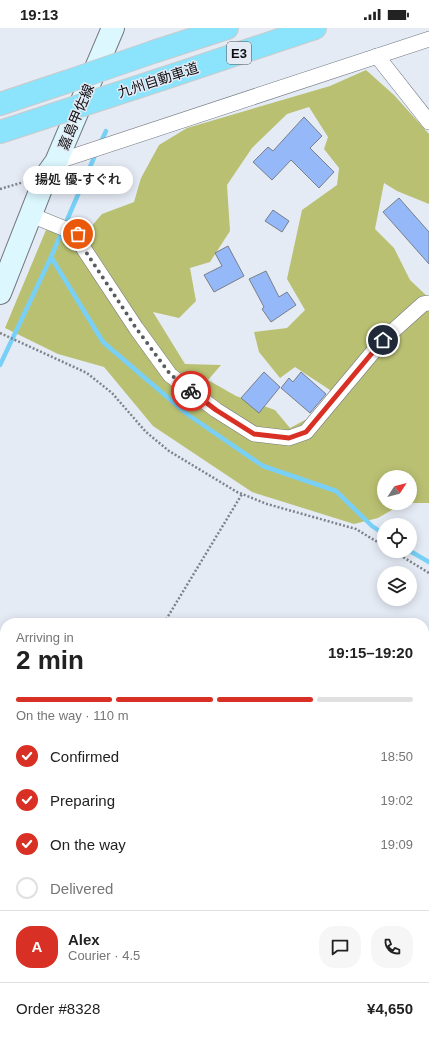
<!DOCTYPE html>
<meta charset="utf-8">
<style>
:root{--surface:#fff;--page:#f6f6f6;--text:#222;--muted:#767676;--line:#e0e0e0;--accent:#d93025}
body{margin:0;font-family:Arial,"Noto Sans JP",sans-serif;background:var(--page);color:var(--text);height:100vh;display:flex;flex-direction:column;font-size:15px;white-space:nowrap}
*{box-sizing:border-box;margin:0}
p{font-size:13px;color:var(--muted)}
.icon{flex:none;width:22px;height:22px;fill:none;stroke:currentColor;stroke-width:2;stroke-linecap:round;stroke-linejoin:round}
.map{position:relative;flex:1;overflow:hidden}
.side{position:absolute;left:0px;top:590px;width:429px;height:424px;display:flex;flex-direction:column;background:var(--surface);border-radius:16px 16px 0 0;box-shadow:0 2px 10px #0003}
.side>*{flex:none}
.needle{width:26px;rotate:54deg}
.fabs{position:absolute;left:377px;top:442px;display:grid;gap:8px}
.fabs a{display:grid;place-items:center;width:40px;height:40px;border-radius:50%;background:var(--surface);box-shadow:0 2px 10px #0003;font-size:20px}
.pin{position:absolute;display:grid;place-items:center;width:34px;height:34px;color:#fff;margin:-17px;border:2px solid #fff;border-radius:50%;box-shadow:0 1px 4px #0007}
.courier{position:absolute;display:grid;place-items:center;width:40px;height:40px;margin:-20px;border:3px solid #d93025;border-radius:50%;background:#fff;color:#222;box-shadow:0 1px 5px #0007}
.bubble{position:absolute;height:28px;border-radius:14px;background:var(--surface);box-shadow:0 2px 10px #0003;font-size:13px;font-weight:600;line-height:28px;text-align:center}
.overview em{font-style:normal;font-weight:600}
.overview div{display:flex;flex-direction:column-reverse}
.overview{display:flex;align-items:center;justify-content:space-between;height:68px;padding:0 16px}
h1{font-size:26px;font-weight:600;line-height:30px}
.bar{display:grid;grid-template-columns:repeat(4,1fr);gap:6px 4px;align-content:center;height:48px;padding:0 16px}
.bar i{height:5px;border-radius:3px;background:var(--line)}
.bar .active{background:var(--accent)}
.bar p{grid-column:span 4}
.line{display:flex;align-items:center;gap:10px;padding:0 16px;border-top:1px solid var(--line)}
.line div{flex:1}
.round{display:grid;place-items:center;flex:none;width:42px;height:42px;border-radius:16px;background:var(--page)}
ol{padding:0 16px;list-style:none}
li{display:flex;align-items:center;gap:12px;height:44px}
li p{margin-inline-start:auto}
li .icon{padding:4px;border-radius:50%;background:var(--accent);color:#fff;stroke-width:4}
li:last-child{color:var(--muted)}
li i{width:22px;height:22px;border:2px solid var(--line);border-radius:50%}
.status{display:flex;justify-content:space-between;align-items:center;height:28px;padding:0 20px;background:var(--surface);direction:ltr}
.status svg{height:11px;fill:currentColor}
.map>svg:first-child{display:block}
.forest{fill:#bac072;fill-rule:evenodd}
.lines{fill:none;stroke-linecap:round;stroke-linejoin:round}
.stream{stroke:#78d0f7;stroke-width:4.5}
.building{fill:#95b8f9;stroke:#797e87}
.street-casing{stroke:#737881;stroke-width:16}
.secondary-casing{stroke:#737881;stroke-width:24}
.highway-casing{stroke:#cacacb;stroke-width:24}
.path{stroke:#7e8289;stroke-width:2.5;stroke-dasharray:2 2;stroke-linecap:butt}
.street{stroke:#fff;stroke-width:15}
.secondary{stroke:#dcf7fe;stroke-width:22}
.highway{stroke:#8be4fc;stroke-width:22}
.highway-bridge-casing{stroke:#cacacb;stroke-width:24;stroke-linecap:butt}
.highway-bridge{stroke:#8be4fc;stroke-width:22}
.done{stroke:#595d62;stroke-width:4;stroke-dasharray:0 7.2}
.route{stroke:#d93025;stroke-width:5}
.labels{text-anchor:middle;stroke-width:3;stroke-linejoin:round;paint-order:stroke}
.shield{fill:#e5ebf5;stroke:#4e5257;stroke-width:1}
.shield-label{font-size:13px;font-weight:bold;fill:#0e1013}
.street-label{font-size:14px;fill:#0e1013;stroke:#e5ebf5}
</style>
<div class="status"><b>19:13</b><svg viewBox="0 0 49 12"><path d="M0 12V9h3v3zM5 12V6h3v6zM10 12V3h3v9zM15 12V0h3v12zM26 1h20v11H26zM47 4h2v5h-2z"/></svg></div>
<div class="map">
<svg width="429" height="1014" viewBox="0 0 429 1014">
<rect width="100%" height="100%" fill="#e5ebf5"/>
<path class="forest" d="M366,42L394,67L429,106V176L397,163L384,155L375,201L394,220L410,252L429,270V475H410V449H384V475H404L378,490L354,496L252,464L153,398L104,339L58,326L5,300L46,202L83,208L102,186L134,174L141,150L159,117L187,100L330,58ZM309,79L328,109L324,121L339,140L337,157L302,182L287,251L305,282L287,300L254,304L259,324L280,350L295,339L330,362L317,403L305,392L290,400L275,382L236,368L208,352L221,337L185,336L153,284L179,290L196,273L190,240L210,234L230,203L227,157L252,120L287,86Z"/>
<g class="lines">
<g class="stream">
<path d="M100,116L106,103"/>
<path d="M96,125L51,229L103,314L187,386L263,438L336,463L372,498L384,506"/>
<path d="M0,337L51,229"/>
<path d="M410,523L429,534"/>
</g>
</g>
<g class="building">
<path d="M304,89L322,108L310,120L334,144L319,160L291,132L272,152L253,134L268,119L273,123Z"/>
<path d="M399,170L429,204V236L383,184Z"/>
<path d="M273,182L289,193L282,204L265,193Z"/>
<path d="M228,218L244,248L214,264L204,247L222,238L215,225Z"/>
<path d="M266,243L279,269L287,264L296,277L271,294L262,281L264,279L249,251Z"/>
<path d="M264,344L280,359L259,385L241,370Z"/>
<path d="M301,344L326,366L310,385L281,360L289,350L293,354Z"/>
</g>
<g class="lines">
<defs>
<g id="street">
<path d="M377,28L429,94"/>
<path d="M56,134L429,11"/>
<path d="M31,187L78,206L82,218L136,300L170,347L216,382L254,406L289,410L306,404L383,312L423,276L429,275"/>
<path d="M0,748L5,751"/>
<path d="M420,1009L428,1014"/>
</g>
<path id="secondary" d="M0,265L46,148L56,134L113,0"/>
<g id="highway">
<path d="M156,23L227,0"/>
<path d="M162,51L315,0"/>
<path d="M0,76L66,54"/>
<path d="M0,104L55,86"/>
</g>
</defs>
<use href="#street" class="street-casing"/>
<use href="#secondary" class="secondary-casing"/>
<use href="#highway" class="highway-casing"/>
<g class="path">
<path d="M0,161L24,154"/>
<path d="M0,305L87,345L112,365L146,404L169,423L237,464L267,476L356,501L384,518"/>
<path d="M393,523L429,545"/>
<path d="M164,595L242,466"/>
<path d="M0,867L5,859"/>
</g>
<use href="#street" class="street"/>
<use href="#secondary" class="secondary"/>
<use href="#highway" class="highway"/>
<defs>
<g id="highway-bridge">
<path d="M66,54L156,23"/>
<path d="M55,86L162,51"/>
</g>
</defs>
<use href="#highway-bridge" class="highway-bridge-casing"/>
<use href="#highway-bridge" class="highway-bridge"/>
</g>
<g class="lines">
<path class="done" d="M78,206L82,218L136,300L170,346L191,363"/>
<path class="route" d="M191,363L216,382L254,406L289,410L306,404L383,312"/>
</g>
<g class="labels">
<rect class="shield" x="227" y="14" width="24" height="22" rx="3"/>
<g class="shield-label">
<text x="239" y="30">E3</text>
</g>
<g class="street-label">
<text transform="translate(158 52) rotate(-18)" y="5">九州自動車道</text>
<text transform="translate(76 89) rotate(-67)" y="5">嘉島甲佐線</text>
</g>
</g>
</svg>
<div class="fabs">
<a><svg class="needle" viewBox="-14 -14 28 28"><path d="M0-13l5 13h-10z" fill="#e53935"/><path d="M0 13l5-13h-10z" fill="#767676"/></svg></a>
<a><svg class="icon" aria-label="locate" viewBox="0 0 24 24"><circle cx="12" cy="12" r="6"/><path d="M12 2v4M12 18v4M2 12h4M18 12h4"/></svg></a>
<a><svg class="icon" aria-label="layers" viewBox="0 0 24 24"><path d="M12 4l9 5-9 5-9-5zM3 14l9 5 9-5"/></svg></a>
</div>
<div class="pin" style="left:78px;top:206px;background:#ea580c"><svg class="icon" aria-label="bag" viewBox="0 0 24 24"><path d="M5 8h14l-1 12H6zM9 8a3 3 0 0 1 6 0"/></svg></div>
<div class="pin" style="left:383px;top:312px;background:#1f2937"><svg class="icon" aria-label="home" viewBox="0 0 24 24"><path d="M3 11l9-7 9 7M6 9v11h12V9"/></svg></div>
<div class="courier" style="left:191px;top:363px"><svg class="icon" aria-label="bike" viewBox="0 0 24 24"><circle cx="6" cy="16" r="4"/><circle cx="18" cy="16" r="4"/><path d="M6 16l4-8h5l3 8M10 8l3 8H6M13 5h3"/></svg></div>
<div class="bubble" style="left:23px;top:138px;width:110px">揚処 優-すぐれ</div>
<section class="side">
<div class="overview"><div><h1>2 min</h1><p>Arriving in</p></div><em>19:15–19:20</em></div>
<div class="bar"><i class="active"></i><i class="active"></i><i class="active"></i><i></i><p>On the way · 110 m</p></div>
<ol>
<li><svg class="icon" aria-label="check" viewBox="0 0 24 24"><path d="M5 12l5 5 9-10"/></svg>Confirmed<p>18:50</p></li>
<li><svg class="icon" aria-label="check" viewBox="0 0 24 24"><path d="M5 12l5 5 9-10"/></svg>Preparing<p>19:02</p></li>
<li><svg class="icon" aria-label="check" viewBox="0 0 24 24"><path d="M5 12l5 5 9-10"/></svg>On the way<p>19:09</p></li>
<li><i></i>Delivered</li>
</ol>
<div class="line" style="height:72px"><b class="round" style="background:var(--accent);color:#fff">A</b><div><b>Alex</b><p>Courier · 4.5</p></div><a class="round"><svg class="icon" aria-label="chat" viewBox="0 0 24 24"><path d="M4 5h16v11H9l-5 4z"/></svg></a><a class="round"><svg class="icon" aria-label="phone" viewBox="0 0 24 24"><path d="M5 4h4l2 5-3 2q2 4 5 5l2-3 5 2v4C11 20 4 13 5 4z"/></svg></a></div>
<div class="line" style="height:52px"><div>Order #8328</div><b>¥4,650</b></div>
</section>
</div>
